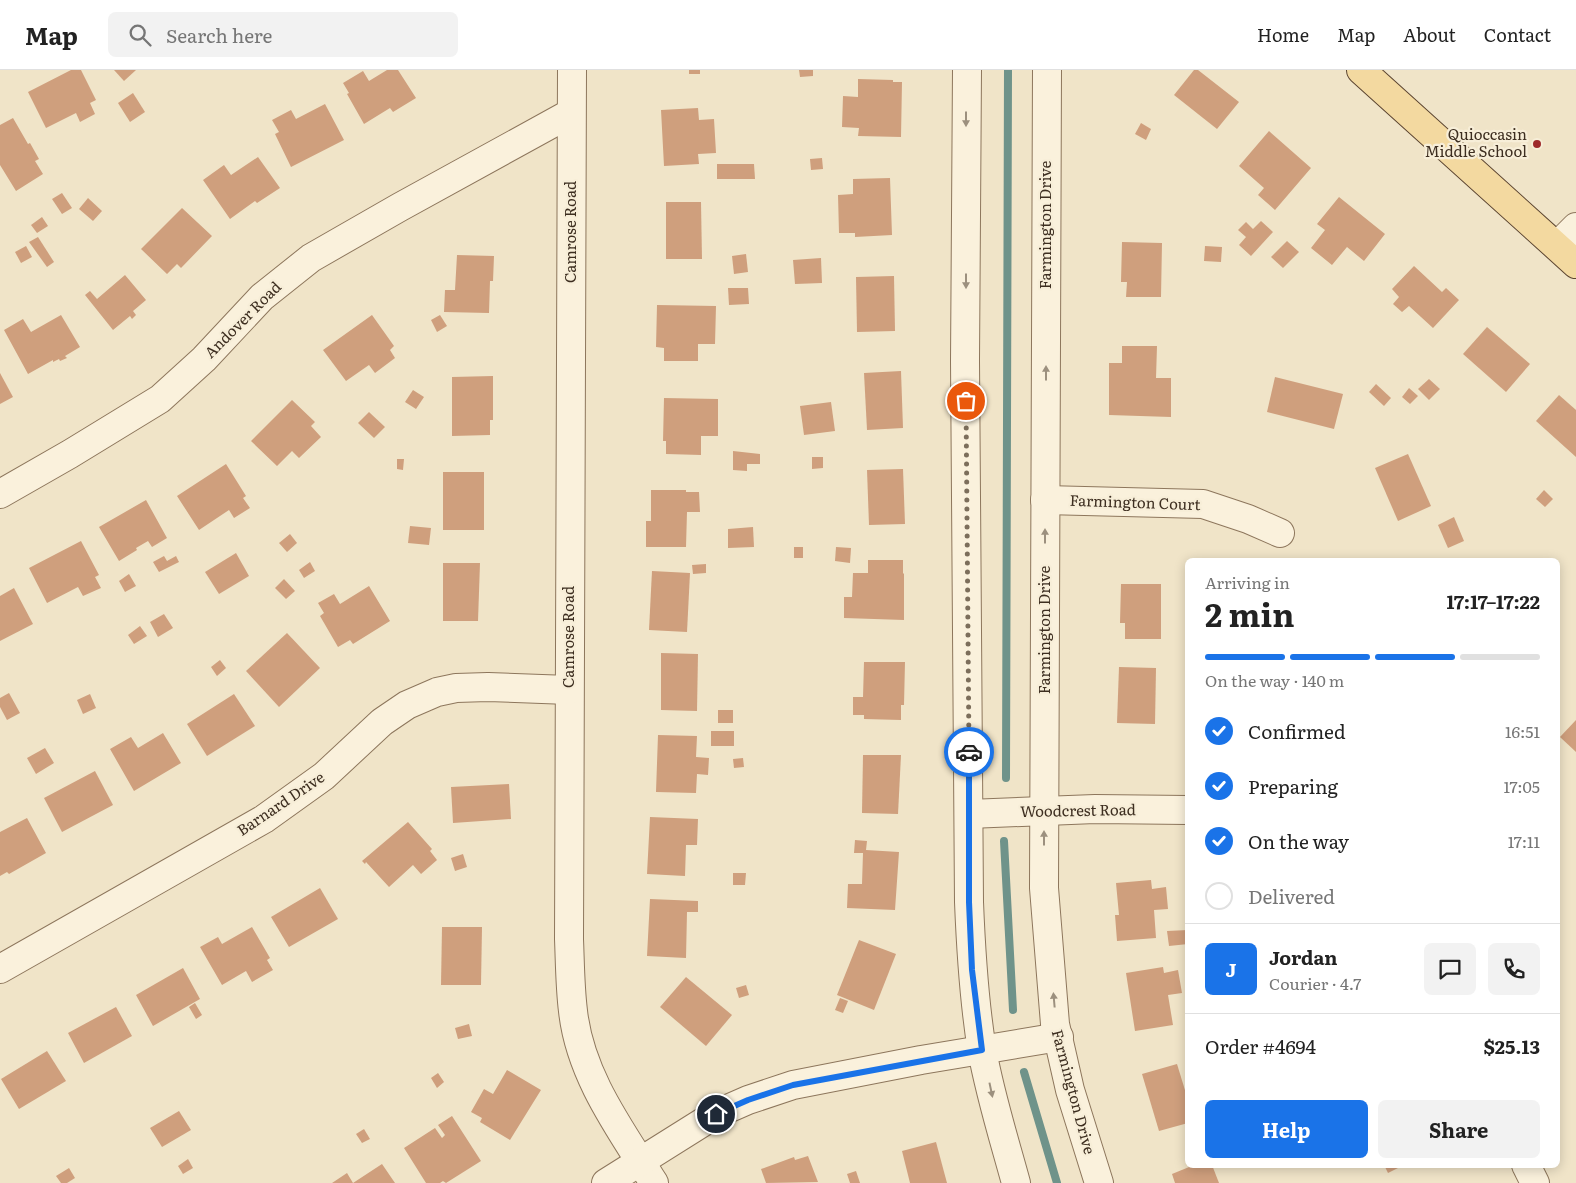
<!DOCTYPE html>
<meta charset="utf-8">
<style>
:root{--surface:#fff;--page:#f2f2f2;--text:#222;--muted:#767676;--line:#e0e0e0;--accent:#1a73e8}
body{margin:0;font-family:Literata,serif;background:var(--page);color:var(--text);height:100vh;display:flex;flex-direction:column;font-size:19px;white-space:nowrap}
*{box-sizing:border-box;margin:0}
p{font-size:16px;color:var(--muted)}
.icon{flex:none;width:28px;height:28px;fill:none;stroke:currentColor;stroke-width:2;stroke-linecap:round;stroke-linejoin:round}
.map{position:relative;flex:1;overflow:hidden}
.drawer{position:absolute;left:1185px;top:488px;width:375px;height:610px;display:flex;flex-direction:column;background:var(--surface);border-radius:8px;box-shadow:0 2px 12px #0003}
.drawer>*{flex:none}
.pin{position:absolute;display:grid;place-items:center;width:42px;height:42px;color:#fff;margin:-21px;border:2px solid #fff;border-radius:50%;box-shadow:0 1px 5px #0007}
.courier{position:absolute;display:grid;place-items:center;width:50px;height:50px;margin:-25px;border:4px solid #1a73e8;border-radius:50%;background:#fff;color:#222;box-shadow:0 1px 6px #0007}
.headline em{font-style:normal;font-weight:700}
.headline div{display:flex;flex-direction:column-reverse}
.headline{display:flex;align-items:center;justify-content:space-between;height:85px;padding:0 20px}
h1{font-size:32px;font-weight:700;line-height:38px}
.bar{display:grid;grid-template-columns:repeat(4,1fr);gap:8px 5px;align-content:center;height:60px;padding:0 20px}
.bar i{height:6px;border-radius:4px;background:var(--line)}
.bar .on{background:var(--accent)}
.bar p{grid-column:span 4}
.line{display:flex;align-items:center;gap:12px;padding:0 20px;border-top:1px solid var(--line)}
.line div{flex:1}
.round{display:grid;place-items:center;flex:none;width:52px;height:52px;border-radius:8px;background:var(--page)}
ol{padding:0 20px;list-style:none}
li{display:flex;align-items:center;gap:15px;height:55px}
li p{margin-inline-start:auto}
li .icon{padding:5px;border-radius:50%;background:var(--accent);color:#fff;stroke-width:4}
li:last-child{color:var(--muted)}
li i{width:28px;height:28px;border:2px solid var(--line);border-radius:50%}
.action{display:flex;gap:10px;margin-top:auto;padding:10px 20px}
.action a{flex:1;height:58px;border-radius:8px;background:var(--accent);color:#fff;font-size:20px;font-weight:700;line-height:58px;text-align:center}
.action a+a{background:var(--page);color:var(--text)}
header{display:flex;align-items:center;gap:30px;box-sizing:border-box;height:70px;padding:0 25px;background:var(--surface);border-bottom:1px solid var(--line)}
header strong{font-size:24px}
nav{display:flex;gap:28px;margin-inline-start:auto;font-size:18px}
.search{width:350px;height:45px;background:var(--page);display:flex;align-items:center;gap:12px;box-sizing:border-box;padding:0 18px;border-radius:8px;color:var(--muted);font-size:19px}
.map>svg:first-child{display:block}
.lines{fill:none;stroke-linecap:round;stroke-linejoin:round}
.stream{stroke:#6f938a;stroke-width:8}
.building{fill:#cf9f7d}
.minor-casing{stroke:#8d765c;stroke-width:30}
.major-casing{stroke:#5b4430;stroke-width:30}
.minor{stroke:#faf1dc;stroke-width:28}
.major{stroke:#f3d9a0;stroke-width:28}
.oneway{fill:#9c907e}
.done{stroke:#7c6e5b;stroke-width:5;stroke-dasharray:0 9}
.route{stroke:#1a73e8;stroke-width:6}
.poi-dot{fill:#9e2a2b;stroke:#f7eed8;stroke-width:2}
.labels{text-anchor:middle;stroke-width:4.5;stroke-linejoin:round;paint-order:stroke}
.poi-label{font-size:15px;fill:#3d2e20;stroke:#f7eed8;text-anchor:end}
.street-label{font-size:15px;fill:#3d2e20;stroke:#f7eed8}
</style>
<header>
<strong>Map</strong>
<div class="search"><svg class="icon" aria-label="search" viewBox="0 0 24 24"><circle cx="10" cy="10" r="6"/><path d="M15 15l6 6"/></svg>Search here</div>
<nav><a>Home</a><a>Map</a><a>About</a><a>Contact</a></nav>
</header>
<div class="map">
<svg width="1576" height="1113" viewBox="0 0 1576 1113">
<rect width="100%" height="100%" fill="#f0e4c8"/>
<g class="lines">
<g class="stream">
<path d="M1006,708L1008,0"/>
<path d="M1004,771L1013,940"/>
<path d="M1024,1002L1057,1113"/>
</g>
</g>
<g class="building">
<path d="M71,0H81L96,30L90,33L95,44L80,52L76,43L46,58L28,22Z"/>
<path d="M114,0H136L124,11Z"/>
<path d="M387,0H398L416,28L393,42L390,38L364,54L347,24L349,23L343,13L363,1L369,11Z"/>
<rect x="689" y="0" width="11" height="4"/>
<path d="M799,0H813V6L800,7Z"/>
<path d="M1194,0H1198L1239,32L1217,59L1174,25Z"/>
<path d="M858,9L893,10V12H902L901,67L858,66L859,58L842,57L843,26L858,27Z"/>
<path d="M133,23L145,42L130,52L118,33Z"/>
<path d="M325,34L344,70L291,97L275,64L279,62L272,50L291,40L296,49Z"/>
<path d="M698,38L699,50L714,49L716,83L698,84L699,94L664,96L661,40Z"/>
<path d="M13,48L28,74L30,73L39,89L35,91L43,104L16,121L0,95V55Z"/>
<path d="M1141,53L1151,59L1146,70L1135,64Z"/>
<path d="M1269,61L1311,98L1275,140L1258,125L1264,118L1239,96Z"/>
<path d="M258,87L280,118L257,133L255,131L230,149L203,110L224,95L231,105Z"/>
<path d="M822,88L823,99L811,100L810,89Z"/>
<path d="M717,94H754L755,109H717Z"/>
<path d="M890,108L892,165L855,167V163H839L838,125L853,124V109Z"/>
<path d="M62,123L72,138L62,144L52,129Z"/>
<path d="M1339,127L1385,164L1364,191L1347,177L1332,195L1311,178L1325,160L1317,154Z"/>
<path d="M88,128L102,141L93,151L79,139Z"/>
<path d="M666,132H701L702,189H666Z"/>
<path d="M182,138L212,166L181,198L177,194L167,204L141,179Z"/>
<path d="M42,147L48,156L37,163L31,155Z"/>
<path d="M1261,151L1273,162L1251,186L1239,175L1246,167L1238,160L1246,152L1253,159Z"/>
<path d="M38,167L54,192L47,197L29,172Z"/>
<path d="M1287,171L1299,182L1283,198L1271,187Z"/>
<path d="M1122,172L1162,173L1161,227H1126L1127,212H1121Z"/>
<path d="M26,176L32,187L21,193L15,182Z"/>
<path d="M1205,176L1222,177L1221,192L1204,191Z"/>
<path d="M746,184L748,202L734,204L732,186Z"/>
<path d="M457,185L494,186L493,211H490L489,243L444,242L445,220H455Z"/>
<path d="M821,188L822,213L795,214L793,190Z"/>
<path d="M1414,196L1442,222L1446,218L1459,230L1433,258L1409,236L1402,242L1393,234L1399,227L1392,219Z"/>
<path d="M125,205L146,230L133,241L136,245L132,249L130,246L113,260L85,225L90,221L97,229Z"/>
<path d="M894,206L895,261L857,262L856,207Z"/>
<path d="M728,218H748L749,234L729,235Z"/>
<path d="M657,235L716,236L715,274H698V291H664V278L656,277Z"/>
<path d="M61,245L80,277L65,286L67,288L60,291L59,289L53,292V290L28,304L4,260L23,249L31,262Z"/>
<path d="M372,245L394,276L390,280L395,288L375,303L369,295L346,311L323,280Z"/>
<path d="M440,245L447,256L437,262L431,250Z"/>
<path d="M1487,257L1530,294L1506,322L1463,284Z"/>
<path d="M1122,276H1157L1156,308H1171V347L1109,345V293H1122Z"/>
<path d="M901,301L903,358L867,360L864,303Z"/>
<path d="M0,303L13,327L0,334Z"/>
<path d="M493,306V350H490V365L452,366V307Z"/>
<path d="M1275,307L1343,324L1334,359L1267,342Z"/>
<path d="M1429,309L1440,319L1429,330L1418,319Z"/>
<path d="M1376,314L1391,328L1384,336L1369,322Z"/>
<path d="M1409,318L1418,326L1410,334L1402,327Z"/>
<path d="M413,320L424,327L416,339L405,332Z"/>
<path d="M1559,325L1576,340V387L1536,351Z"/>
<path d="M664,328L718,329V366H701V385L666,384V371H663Z"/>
<path d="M292,330L315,352L311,356L321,367L299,388L292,381L277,396L251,371Z"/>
<path d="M831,332L835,361L804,365L800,336Z"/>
<path d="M369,342L385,357L374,368L358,353Z"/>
<path d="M733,381L760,384V394H747V401L733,400Z"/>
<path d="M1408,384L1431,436L1398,451L1375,398Z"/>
<path d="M812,387H823V398L812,399Z"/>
<path d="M397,389H404L403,400L397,399Z"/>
<path d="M226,394L246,426L243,428L250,438L234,448L229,440L199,460L177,426Z"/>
<path d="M903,399L905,454L869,455L867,400Z"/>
<rect x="443" y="402" width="41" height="58"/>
<path d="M651,420H686V422H699L700,442H687L686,477H646V451H651Z"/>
<path d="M1544,420L1553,429L1545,437L1536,429Z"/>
<path d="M146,430L167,468L152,477L148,471L136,478L137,480L119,491L99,457Z"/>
<path d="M1454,447L1464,471L1448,478L1438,455Z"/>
<path d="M410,456L431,458L429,475L408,473Z"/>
<path d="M753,457L754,477L728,478V459Z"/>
<path d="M290,464L297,473L287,482L279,473Z"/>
<path d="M81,471L99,505L95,507L101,518L83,526L78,517L47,533L29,498Z"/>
<rect x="794" y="477" width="9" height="11"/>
<path d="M836,477L851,478L850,493L835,491Z"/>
<path d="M236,483L249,506L219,524L205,502Z"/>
<path d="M164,486L167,491L176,486L179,492L159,502L153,492Z"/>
<path d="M868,490H903V503L904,504V550L844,548V527H852L853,503H868Z"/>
<path d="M310,492L315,501L304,508L299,500Z"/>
<path d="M443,493H480L478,551H443Z"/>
<path d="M706,494V503L693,504L692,495Z"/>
<path d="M652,501L690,503L687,562L649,560Z"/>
<path d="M129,504L136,516L125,522L119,511Z"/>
<path d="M284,509L295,521L286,529L275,518Z"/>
<path d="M1121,514H1161V569H1125V553H1120Z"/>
<path d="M369,516L390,551L353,574L350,570L338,577L320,546L324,543L318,533L334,524L340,534Z"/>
<path d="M14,518L33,554L0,571V526Z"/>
<path d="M164,544L173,558L158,567L150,552Z"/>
<path d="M140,556L147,566L134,574L128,565Z"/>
<path d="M287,563L320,598L279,637L246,601Z"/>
<path d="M661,583L698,584L697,641L661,640Z"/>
<path d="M220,590L226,598L217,606L211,597Z"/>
<path d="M864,592H905L904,635H901V650L864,649V645H853V627H863Z"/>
<path d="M1119,597L1156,598L1155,654L1117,653Z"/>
<path d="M9,623L20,643L7,650L0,637V628Z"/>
<path d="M90,624L96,638L83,644L77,630Z"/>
<path d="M234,624L255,656L207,686L187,654Z"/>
<rect x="718" y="640" width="15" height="13"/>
<path d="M1576,650V682L1560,667Z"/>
<rect x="711" y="661" width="23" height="15"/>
<path d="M163,663L181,693L134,721L110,679L131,667L138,678Z"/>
<path d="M658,665L697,666L696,687L709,688L708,705L697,704L696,723L656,722Z"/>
<path d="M45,678L54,693L36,704L27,688Z"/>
<path d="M863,685H901L898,744L862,743Z"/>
<path d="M743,688L744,697L734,698L733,689Z"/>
<path d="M95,701L113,735L62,762L44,728Z"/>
<path d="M509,714L511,749L453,753L451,717Z"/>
<path d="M650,747L698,749L697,775H686L685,806L647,804Z"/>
<path d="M27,748L46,783L9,804L7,802L0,806V762Z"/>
<path d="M408,752L432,779L430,781L437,790L421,804L413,795L389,817L366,792L365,794L362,791Z"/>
<path d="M855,770L867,771L866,780L899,782L895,840L847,838L848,814H862L863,783H854Z"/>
<path d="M463,784L467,797L455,801L451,788Z"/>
<path d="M733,803H746L745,815H733Z"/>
<path d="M1151,810L1152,819L1166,817L1168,839L1154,840L1156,868L1117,871L1115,845H1119L1116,813Z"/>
<path d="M320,818L338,849L289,877L271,847Z"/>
<path d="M650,829L698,831V842H687L686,888L647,886Z"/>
<path d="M252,857L270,888L267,890L273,900L252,912L246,901L222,915L200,877L218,867L222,874Z"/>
<path d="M442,857H482L481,915H441Z"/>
<path d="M1188,860V874L1169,876L1167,861Z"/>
<path d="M859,870L896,884L874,940L837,925Z"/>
<path d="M1163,897L1164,903L1178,900L1182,923L1168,925L1173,955L1135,961L1126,903Z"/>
<path d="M183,898L200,929L153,956L136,925Z"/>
<path d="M686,907L732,945L706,976L660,937Z"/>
<path d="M746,915L749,925L739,928L736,918Z"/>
<path d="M840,928L848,931L843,943L835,940Z"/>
<path d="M195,933L202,945L196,949L189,937Z"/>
<path d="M116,937L132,966L84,993L68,963Z"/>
<path d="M469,954L472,966L458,969L455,958Z"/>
<path d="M47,981L66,1011L19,1039L1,1009Z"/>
<path d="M1177,994L1188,1030V1053L1159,1061L1142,1004Z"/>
<path d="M507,1000L541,1020L510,1070L480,1052L482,1048L471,1042L484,1019L493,1024Z"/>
<path d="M438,1003L444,1012L437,1018L431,1008Z"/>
<path d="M179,1041L191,1060L162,1077L150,1058Z"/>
<path d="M452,1046L481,1091L446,1113L443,1111L440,1113H426L404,1078L435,1058L442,1068L445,1065L438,1055Z"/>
<path d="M364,1059L370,1069L362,1073L356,1064Z"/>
<path d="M936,1072L947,1113H910L902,1081Z"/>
<path d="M808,1086L818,1112L766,1113L761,1099L794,1087L795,1090Z"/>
<path d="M188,1089L193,1098L183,1104L178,1096Z"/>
<path d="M382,1094L395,1113H332L347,1103L353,1113Z"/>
<path d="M1194,1095H1212L1219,1113H1175L1172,1104Z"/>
<path d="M1384,1095H1404L1388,1103Z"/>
<path d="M69,1098L75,1108L67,1113H61L56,1106Z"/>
<path d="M856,1101L860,1113H850L847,1104Z"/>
</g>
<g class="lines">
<defs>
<g id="minor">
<path d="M572,0L569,869C570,893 570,917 573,941C580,1006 621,1060 654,1113"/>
<path d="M967,0L965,291L969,832C971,882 974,931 982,980C990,1025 1004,1069 1016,1113"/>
<path d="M1047,0L1044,818L1055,954L1070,1020L1099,1113"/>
<path d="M1557,176L1576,157"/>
<path d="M0,424L70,384L160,329L204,289L262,227L311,188L400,137L571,43"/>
<path d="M1045,430L1203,434L1248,449L1280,463"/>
<path d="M969,744L1095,739L1188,740"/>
<path d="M0,899L264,749L324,706L382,652L407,635L437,622L456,618L488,617L569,620"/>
<path d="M1526,1095L1535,1113"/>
<path d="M606,1113L716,1044L748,1030L793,1015L921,990L1059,967"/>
</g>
<path id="major" d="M1361,0L1576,194"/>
</defs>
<use href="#minor" class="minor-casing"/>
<use href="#major" class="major-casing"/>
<use href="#minor" class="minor"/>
<use href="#major" class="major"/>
</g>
<defs><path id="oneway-solid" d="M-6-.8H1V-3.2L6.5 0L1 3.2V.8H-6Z" transform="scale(1.25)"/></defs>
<g class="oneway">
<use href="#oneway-solid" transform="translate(966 49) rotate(90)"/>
<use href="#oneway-solid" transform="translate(966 211) rotate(90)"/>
<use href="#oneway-solid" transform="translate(1046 303) rotate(-90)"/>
<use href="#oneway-solid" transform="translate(1045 466) rotate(-90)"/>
<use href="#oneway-solid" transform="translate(1044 768) rotate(-90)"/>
<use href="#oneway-solid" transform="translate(1054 930) rotate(-95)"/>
<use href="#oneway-solid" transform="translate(991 1020) rotate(78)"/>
</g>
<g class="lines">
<path class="done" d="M966,331L969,682"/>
<path class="route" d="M716,1044L748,1030L793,1015L982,980L972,900L969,832V682"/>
</g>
<circle class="poi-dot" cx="1537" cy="74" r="5"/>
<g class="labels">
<g class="poi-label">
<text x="1527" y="70">Quioccasin<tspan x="1527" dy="17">Middle School</tspan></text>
</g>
<g class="street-label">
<text transform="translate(1046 155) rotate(-90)" y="5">Farmington Drive</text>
<text transform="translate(571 162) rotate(-90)" y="5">Camrose Road</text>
<text transform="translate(243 250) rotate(-45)" y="5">Andover Road</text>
<text transform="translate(1135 433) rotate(2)" y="5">Farmington Court</text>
<text transform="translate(1045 560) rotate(-90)" y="5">Farmington Drive</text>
<text transform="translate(569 567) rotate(-90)" y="5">Camrose Road</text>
<text transform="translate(281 734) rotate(-34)" y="5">Barnard Drive</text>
<text transform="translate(1078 741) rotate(-1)" y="5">Woodcrest Road</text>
<text transform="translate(1073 1022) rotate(75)" y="5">Farmington Drive</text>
</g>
</g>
</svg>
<div class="pin" style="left:966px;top:331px;background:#ea580c"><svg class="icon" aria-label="bag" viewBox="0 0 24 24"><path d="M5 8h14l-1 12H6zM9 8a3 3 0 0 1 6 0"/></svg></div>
<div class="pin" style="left:716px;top:1044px;background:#1f2937"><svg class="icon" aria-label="home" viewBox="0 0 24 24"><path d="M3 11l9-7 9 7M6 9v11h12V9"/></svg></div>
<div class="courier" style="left:969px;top:682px"><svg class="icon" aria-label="car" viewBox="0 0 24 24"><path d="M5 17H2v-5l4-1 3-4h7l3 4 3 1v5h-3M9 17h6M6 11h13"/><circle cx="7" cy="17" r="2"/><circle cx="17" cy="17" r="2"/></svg></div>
<section class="drawer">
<div class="headline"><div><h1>2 min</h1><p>Arriving in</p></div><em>17:17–17:22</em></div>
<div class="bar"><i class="on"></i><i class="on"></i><i class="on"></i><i></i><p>On the way · 140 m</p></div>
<ol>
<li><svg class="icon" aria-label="check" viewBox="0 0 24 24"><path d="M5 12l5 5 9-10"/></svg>Confirmed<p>16:51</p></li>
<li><svg class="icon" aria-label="check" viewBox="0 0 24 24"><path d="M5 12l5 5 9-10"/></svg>Preparing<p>17:05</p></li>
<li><svg class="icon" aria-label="check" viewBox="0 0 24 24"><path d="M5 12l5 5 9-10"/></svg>On the way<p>17:11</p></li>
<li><i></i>Delivered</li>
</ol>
<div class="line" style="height:90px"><b class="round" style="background:var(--accent);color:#fff">J</b><div><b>Jordan</b><p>Courier · 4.7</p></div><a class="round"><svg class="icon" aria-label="chat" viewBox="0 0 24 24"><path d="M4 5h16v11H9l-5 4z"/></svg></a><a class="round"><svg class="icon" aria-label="phone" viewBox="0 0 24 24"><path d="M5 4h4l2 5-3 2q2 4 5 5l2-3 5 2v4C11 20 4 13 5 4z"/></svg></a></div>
<div class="line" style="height:65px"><div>Order #4694</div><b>$25.13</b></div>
<div class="action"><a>Help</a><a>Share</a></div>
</section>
</div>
